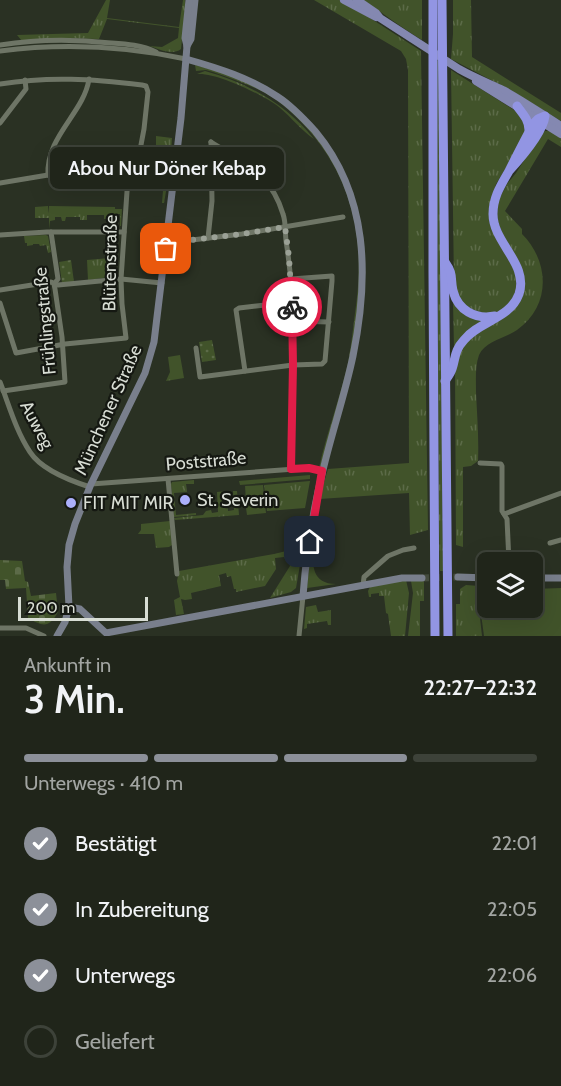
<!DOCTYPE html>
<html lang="de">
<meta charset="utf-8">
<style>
:root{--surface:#20251a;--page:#282d23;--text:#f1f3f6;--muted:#a2a5a2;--line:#3d4239;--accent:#8c9099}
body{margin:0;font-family:Cabin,sans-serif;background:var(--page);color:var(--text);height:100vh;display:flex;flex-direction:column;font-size:22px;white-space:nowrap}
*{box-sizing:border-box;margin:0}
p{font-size:20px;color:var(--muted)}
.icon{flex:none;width:33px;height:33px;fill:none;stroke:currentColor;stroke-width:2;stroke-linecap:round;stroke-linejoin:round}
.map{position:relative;height:636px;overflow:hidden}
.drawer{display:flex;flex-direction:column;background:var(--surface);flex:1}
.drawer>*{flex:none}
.buttons{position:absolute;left:477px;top:552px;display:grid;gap:12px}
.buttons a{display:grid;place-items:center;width:66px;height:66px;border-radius:9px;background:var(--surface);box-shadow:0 6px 24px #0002,0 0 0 2px var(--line);font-size:30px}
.scale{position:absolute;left:18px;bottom:15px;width:130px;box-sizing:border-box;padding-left:6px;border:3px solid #d8ddd4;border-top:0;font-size:16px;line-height:21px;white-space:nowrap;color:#d8ddd4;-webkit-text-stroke:4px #151812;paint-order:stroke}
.pin{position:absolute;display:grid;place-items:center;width:51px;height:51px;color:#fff;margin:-26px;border-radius:12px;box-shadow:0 3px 9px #0006}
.courier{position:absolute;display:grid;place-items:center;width:60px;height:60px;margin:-30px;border:4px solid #e11d48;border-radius:50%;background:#fff;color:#222;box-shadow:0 2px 8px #0007}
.bubble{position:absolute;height:42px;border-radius:9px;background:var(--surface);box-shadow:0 6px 24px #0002,0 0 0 2px var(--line);font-size:20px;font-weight:600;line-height:42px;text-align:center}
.summary em{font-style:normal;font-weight:600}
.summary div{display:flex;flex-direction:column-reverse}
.summary{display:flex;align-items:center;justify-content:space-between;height:102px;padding:0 24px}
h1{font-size:39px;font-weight:600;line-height:45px}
.bar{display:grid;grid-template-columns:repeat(4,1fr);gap:9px 6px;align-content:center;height:72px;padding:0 24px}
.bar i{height:8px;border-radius:4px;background:var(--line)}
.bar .active{background:var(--accent)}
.bar p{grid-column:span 4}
ol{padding:0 24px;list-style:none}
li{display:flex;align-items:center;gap:18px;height:66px}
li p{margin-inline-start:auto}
li .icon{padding:6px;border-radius:50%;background:var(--accent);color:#fff;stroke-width:4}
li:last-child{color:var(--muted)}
li i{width:33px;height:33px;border:3px solid var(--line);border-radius:50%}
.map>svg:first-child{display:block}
.grass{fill:url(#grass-tufts)}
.cemetery{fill:url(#cemetery-stones)}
.park{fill:url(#park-dots)}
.garden{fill:#41532a}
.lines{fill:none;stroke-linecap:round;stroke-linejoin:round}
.secondary-tunnel{stroke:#444b3e;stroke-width:7;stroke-dasharray:7 3.5;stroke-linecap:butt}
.street{stroke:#6e7566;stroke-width:5}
.secondary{stroke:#797f8c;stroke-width:7}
.primary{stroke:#8488b1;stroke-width:8}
.highway{stroke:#9295e3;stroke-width:9}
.done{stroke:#9ba196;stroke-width:6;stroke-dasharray:0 10.8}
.route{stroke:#e11d48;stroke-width:8}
.poi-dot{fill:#abaffb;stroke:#151812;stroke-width:2}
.labels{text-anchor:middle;stroke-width:4.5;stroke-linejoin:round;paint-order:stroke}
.street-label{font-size:18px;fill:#d8ddd4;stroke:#151812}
.poi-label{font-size:18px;fill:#d8ddd4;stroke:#151812;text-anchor:start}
</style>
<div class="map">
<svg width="561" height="636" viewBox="0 0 561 636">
<defs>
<pattern id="grass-tufts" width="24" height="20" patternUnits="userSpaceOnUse" patternTransform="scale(1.5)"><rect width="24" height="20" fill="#41532a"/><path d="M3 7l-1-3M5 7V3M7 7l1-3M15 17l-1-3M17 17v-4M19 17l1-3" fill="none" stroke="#5c6b48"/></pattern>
<pattern id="cemetery-stones" width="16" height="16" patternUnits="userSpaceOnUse" patternTransform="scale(1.5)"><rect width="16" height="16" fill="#41532a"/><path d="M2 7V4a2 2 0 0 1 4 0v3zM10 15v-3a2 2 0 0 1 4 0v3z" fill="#5c6b48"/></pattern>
<pattern id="park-dots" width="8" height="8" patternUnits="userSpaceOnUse" patternTransform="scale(1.5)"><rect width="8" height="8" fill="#41532a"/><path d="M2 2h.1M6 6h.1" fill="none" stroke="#5c6b48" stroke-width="1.8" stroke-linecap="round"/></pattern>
</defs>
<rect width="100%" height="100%" fill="#2a3123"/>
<g class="grass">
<path d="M106,0H110L107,18L179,27L183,0H185V12L181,49C172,56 159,49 149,46L162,47L178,38L179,28L107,19L99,39L54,38L22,41L17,35L88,33Z"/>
<path d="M314,0H339L353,7L421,51L428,530L410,535L409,493L319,499L328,469L409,463L408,70L406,59L401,51Z"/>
<path d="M363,0H422V40C402,28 383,13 363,0Z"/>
<path d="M453,0H471L472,57L561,113V121L512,91L451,59L453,34Z"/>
<path d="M436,60L439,61L443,571H440L439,527Z"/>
<path d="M195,65C220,72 245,79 267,92C286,102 301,119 315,135C369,200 367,281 350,360C343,396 330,430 321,465L319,468C327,432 340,398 348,363C351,346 353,330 355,313C365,247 356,187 312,134C300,120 287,107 272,97C254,86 233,79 213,72L206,70L196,71Z"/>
<path d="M451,70L522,115L527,127L523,139L496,184L490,203L516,272V291L511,301L501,311L487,315L463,306L454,283Z"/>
<path d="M205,71C248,83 286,104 314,139C302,131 291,117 279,107C263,95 217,72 197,74Z"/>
<path d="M545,131H550L561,136V147L548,139L505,211L522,229V234C550,262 551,306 517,330C506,338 485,341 479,355C475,366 476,380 476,392C477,415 479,438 478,461L471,466L463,467V547L456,545L455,364L463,344L489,324L522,291L497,218L498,201L507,184L516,173L541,134Z"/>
<path d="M156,136L172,138L170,168L164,203H162L166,153L165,150L159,149V146H156Z"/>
<path d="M48,206V214L49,206L115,207V209H122L121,226H120V214H115L114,219H104V215H87V220H80V217H66L65,221H62L61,217H55V220L50,221L49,229V218H35V207Z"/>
<path d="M46,235L48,236L51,252L48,253L46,245L40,246L39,244H33V245L27,246V243H25L24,236Z"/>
<path d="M111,258V265H105V275H109V277L88,280L87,260Z"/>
<path d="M453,301L488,319L454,348Z"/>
<path d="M180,355L184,378L166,381L170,372L168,357Z"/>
<path d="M194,480V484H186L187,492L174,493L176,515L196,513V515L174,517L171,484L172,482Z"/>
<path d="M310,481L305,508L267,511L264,485Z"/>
<path d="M227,491L228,511L234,510L233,491H237L239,515L175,520L174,518L203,515L206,511L211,510L212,513L218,512L217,492Z"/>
<path d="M170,521L172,545L169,547L156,548L154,534H138L141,530V524Z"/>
<path d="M311,546H313C312,565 312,584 336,584L307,588Z"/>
<path d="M303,547L296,588L291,592L270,598L290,566L288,559L286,561L284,557L275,558L276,569L265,586L236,592V589H234L231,576L227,577L226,573L219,575L221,586L191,593L192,599L185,600L181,599L184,614L176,615L174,600L180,597L177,581L179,571L274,554Z"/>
<path d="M406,580L409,593L405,636H391L388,614L386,613L384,596H379V593L371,594V597H369L368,591L370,587Z"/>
<path d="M424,580V601H420V636H408L413,593L411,581Z"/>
<path d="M466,585L479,586L478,600L482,636H456V604H460V589Z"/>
<path d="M316,605L318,612L331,610V625H328L327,621L307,624V628L304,629L306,607Z"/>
</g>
<path class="cemetery" d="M0,560L22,561L25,581L28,582L31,596L56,593L58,612C49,629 42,626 28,618L26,588L6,589L5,580H0Z"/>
<g class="park">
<path d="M71,260L74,282L62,283L59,262Z"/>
<path d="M212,340L216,360L202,362L199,342Z"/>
</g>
<g class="garden">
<path d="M310,475V479L240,485L239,481Z"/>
<path d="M263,485L266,513L247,515L246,508L244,507V503L246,502L245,486Z"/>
<path d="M561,588V636H484L481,614L480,591L487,590L488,608H532L533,589Z"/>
</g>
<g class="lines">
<path class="secondary-tunnel" d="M422,578L458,577"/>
<g class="street">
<path d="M0,45C37,39 74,39 111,43C126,44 142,45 156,52"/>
<path d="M0,51C62,43 125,46 186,59"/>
<path d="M0,84C50,76 92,79 142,85L146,86L148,92L144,129L137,166L134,173L128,177L121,279L122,304L126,338L65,344L16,353L0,303"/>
<path d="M0,123L26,89L25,80"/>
<path d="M211,142C227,153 247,159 260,174C270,185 279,200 283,214C286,222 285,232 286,241C298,314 292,395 291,469"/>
<path d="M48,175C46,136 84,113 89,79"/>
<path d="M0,183L48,175L128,177"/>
<path d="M0,235L47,232H124"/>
<path d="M208,238L212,201L211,142"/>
<path d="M167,243L242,234L343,217"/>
<path d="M0,290L51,282L58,285L121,279L162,283"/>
<path d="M293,321L329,322"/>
<path d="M196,348L200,377L293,365L322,364L325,361L332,281V276L291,279"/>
<path d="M245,371L236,310L239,308L292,302"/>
<path d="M0,382C9,405 16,431 30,452C41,469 71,481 90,487"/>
<path d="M3,391L65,382L62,337L55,289L54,284L58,279L51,232"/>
<path d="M480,463L501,464L502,466V511L507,519L509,562"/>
<path d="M168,479L177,574"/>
<path d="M91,484L309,468L323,471"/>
<path d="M504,514L561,493"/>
<path d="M550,543L561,540"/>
<path d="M363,586L364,577L388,556L403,550L414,548"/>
<path d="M0,628H26L44,636"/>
<path d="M299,636L303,596"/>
</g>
<g class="secondary">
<path d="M187,46L191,39L195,0"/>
<path d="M186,59C218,68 250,78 278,97C292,106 304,119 315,131C369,196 369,277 353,356C345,394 332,432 323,470C313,510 306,556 303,596"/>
<path d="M458,577L488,578"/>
<path d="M532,578H561"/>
<path d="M69,607L80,609L106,633L402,578H422"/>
<path d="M57,636L65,622L69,607L67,567L69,545L75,524L91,484L145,373L154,342L181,118L187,46L185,38L189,0"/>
</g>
<g class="primary">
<path d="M344,0L376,17"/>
<path d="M357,0L376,13L380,18L459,69C473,77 488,83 503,90C523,101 542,114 561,126"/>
<path d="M476,81L561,134"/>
</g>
<g class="highway">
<path d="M433,0V272L435,636"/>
<path d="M442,0L448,636"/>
<path d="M517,106C523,114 529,120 529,130"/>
<path d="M445,262C454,275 450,277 453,291C458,310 475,320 495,316"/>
<path d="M445,381C447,378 451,373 452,369C456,357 454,351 464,340C479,321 510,319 519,294C529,264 493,243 493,214C493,197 501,185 509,171C517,155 525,139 534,123L538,119L545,116C543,132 520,159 509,171"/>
</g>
</g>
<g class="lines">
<path class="done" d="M166,249L167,243L242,234L285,227L289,257L292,307"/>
<path class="route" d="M292,307L293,365L291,469L309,468L322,471L310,542"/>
</g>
<g class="poi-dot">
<circle cx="185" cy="500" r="6"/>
<circle cx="71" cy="503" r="6"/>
</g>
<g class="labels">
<g class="street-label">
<text transform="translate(110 263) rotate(-89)" y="6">Blütenstraße</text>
<text transform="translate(45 321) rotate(-95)" y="6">Frühlingstraße</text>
<text transform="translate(108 410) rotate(-66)" y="6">Münchener Straße</text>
<text transform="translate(37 425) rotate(62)" y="6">Auweg</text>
<text transform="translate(206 461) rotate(-5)" y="6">Poststraße</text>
</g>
<g class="poi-label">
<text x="197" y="506">St. Severin</text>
<text x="83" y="509">FIT MIT MIR</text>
</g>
</g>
</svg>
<div class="buttons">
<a><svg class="icon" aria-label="layers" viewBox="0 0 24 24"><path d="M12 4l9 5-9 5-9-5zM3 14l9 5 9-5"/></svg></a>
</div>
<div class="scale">200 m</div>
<div class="pin" style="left:166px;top:249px;background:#ea580c"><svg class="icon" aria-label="bag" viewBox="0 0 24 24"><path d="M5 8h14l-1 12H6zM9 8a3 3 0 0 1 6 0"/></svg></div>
<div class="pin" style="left:310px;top:542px;background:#1f2937"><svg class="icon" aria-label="home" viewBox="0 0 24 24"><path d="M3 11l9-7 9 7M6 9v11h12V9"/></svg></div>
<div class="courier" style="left:292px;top:307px"><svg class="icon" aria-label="bike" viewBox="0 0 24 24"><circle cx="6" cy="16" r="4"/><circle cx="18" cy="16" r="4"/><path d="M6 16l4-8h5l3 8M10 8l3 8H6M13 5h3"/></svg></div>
<div class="bubble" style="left:50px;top:147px;width:234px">Abou Nur Döner Kebap</div>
</div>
<section class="drawer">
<div class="summary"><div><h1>3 Min.</h1><p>Ankunft in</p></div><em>22:27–22:32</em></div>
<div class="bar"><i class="active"></i><i class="active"></i><i class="active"></i><i></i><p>Unterwegs · 410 m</p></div>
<ol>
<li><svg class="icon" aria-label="check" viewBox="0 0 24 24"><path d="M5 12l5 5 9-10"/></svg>Bestätigt<p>22:01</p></li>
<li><svg class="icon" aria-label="check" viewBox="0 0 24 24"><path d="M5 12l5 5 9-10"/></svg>In Zubereitung<p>22:05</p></li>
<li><svg class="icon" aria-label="check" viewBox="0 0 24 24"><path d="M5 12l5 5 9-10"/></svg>Unterwegs<p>22:06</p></li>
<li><i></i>Geliefert</li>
</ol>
</section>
